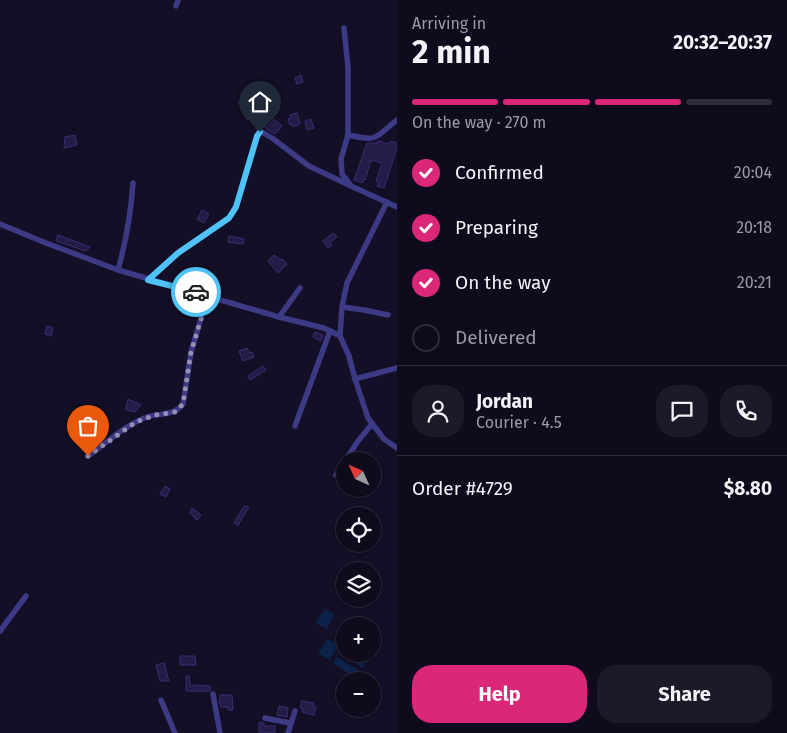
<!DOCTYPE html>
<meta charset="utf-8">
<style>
:root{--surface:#0e0b1c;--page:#1c1929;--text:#f1f3f6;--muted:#9b9ba3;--line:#2e2b3b;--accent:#db2777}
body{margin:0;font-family:"Fira Sans",sans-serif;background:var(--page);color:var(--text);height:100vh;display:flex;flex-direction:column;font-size:19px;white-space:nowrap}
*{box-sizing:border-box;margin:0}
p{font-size:16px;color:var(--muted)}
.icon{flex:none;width:28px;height:28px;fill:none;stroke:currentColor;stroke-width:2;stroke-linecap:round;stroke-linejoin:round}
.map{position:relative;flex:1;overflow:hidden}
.panel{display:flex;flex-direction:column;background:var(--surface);width:390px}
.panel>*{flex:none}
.needle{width:32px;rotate:315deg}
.controls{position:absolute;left:336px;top:452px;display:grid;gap:10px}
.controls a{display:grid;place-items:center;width:45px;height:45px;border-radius:50%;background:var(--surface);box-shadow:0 1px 4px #0004,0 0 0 1px var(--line);font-size:25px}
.pin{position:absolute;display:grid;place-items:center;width:42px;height:42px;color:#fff;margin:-51px -21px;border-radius:50% 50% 50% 0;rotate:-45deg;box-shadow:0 0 5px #0007}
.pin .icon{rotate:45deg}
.courier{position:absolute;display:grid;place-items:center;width:50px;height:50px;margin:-25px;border:4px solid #4fc3f7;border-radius:50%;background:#fff;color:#222;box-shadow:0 1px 6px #0007}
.summary em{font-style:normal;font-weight:700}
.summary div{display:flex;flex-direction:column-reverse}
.summary{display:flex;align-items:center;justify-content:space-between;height:85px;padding:0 15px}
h1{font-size:32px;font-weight:700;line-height:38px}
.bar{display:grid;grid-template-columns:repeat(4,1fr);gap:8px 5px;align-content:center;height:60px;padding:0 15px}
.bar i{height:6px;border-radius:4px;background:var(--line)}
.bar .current{background:var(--accent)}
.bar p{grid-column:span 4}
.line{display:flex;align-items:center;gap:12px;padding:0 15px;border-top:1px solid var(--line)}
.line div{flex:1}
.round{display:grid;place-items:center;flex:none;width:52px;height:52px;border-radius:20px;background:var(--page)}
ol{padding:0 15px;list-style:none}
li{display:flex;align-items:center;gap:15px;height:55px}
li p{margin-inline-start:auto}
li .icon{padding:5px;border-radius:50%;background:var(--accent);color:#fff;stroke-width:4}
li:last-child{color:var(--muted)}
li i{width:28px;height:28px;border:2px solid var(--line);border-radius:50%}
.primary-button{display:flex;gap:10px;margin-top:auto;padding:10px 15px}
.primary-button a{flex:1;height:58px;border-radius:20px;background:var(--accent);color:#fff;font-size:20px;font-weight:700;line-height:58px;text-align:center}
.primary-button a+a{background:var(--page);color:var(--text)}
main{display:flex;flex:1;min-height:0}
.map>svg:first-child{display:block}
.water{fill:#0c2248}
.building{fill:#241b47;stroke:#3b2d73}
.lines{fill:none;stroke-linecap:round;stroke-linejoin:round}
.minor{stroke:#3d3a85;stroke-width:5.5}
.done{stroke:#948fb3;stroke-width:5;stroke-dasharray:0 9}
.route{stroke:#4fc3f7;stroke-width:6}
</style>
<main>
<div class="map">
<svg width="397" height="733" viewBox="0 0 397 733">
<rect width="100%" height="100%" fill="#130f26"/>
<g class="water">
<path d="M325,609L334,614L327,629L315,623Z"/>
<path d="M327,639L338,645L330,660L318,654Z"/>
<path d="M344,643L345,654H360L367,659L363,668L338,653Z"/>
<path d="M337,657L361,672L357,680L333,663Z"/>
</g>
<g class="building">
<path d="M301,75L303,82L297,84L295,78Z"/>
<path d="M246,98L255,116L247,120L238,102Z"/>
<path d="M297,113L300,124L293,127V124L290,125L288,119L291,118L290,115Z"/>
<path d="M274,119L282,126L275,134L266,129Z"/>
<path d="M311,119L314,128L307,130L305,121Z"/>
<path d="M264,121L266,127L256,129L255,124Z"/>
<path d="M75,135L77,145L64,148L65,137Z"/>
<path d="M378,141L389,144L390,141L397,143V148L384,188L377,186L379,182L376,181L382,163L371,160L365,180L364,179L362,183L354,180L367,143H378Z"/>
<path d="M202,210L209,214L204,223L197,219Z"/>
<path d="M333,233L337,237L330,242L332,245L328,248L323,241Z"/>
<path d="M58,235L90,247L86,251L56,241Z"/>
<path d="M229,236L244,239L243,244L228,242Z"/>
<path d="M274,255L281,260L282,259L287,264L278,273L268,261Z"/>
<path d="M47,326L53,328L51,336L45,334Z"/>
<path d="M315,332L323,335L321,341L313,337Z"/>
<path d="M247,348L249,353L252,352L254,357L243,361L239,351Z"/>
<path d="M263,366L266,370L250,380L248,376Z"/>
<path d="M128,399L141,405L135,412L126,410Z"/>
<path d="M165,486L170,489L166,497L160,494Z"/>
<path d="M244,506L249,507L238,525L234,523Z"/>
<path d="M192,508L201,515L197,520L190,513Z"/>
<path d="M180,656H195L196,665H180Z"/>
<path d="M164,663L169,681H160L156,665Z"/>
<path d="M186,676H189L190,685L210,686V691H186Z"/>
<path d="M220,695H232L233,710H228V707H221L219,700L220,699Z"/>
<path d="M302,701L314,703L313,706L316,707L314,715L302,712L303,709L300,708Z"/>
<path d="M279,706L288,708L287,717L277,715Z"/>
<path d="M259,722L264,723V726H275V733H259Z"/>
</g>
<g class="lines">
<g class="minor">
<path d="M176,6L178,0"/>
<path d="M344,28L348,67V135L341,159L342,174L351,186L397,207"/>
<path d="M348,135C379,142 374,138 397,120"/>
<path d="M0,224L46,243L118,270L279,317L324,328L340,336L349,356L355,379L368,418L384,439L397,448"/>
<path d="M118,270C126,241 131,213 133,183"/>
<path d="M148,280L178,253L229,218L236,207L259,132H262L272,138L309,166L351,186"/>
<path d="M342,307L364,310L388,315"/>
<path d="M279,317L300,288"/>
<path d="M340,336L342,307L347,283L387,202"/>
<path d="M355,379L397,368"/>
<path d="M295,426L330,331"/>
<path d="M88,456C106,443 127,424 147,417C160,413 174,416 183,404L191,352L208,295"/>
<path d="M345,461L358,441L372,424"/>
<path d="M336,475L345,462"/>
<path d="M0,631L26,596"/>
<path d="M213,694L220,733"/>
<path d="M161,700L175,733"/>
<path d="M265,718L290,723"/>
<path d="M288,733L295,711"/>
</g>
</g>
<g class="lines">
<path class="done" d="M88,456L136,422L155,415L175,412L183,404L191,352L208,296L196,292"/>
<path class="route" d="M196,292L148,280L178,253L229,218L236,207L257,136L260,132"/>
</g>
</svg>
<div class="controls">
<a><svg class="needle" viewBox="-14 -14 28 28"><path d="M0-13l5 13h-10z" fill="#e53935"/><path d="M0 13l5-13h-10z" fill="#9b9ba3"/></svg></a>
<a><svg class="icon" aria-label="locate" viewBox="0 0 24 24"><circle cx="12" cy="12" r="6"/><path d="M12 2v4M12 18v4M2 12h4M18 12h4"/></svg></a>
<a><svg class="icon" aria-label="layers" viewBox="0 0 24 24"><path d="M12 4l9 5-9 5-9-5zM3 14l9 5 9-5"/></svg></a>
<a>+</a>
<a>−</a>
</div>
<div class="pin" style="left:88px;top:456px;background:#ea580c"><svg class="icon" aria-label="bag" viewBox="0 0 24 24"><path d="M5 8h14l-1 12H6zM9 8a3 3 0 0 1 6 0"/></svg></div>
<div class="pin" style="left:260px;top:132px;background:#1f2937"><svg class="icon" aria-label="home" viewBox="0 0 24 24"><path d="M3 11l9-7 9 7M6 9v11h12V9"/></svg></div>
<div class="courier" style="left:196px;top:292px"><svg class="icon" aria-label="car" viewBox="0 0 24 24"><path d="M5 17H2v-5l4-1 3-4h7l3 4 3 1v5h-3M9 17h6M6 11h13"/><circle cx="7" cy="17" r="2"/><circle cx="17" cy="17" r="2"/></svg></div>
</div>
<section class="panel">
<div class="summary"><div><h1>2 min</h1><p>Arriving in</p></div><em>20:32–20:37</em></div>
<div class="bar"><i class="current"></i><i class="current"></i><i class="current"></i><i></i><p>On the way · 270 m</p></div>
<ol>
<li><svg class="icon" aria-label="check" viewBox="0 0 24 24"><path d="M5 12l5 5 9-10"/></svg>Confirmed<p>20:04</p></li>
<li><svg class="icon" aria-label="check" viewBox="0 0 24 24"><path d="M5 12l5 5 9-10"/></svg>Preparing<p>20:18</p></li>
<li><svg class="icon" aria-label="check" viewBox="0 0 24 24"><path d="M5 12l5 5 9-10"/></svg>On the way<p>20:21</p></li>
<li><i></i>Delivered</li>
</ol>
<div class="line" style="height:90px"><a class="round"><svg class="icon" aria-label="person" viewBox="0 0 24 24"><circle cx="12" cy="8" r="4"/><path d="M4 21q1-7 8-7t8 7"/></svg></a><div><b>Jordan</b><p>Courier · 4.5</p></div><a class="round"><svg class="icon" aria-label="chat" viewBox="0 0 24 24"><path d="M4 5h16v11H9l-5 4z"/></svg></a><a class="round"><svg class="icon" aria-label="phone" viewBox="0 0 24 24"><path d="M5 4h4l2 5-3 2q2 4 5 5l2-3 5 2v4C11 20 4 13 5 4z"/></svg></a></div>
<div class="line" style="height:65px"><div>Order #4729</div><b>$8.80</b></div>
<div class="primary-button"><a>Help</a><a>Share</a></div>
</section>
</main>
